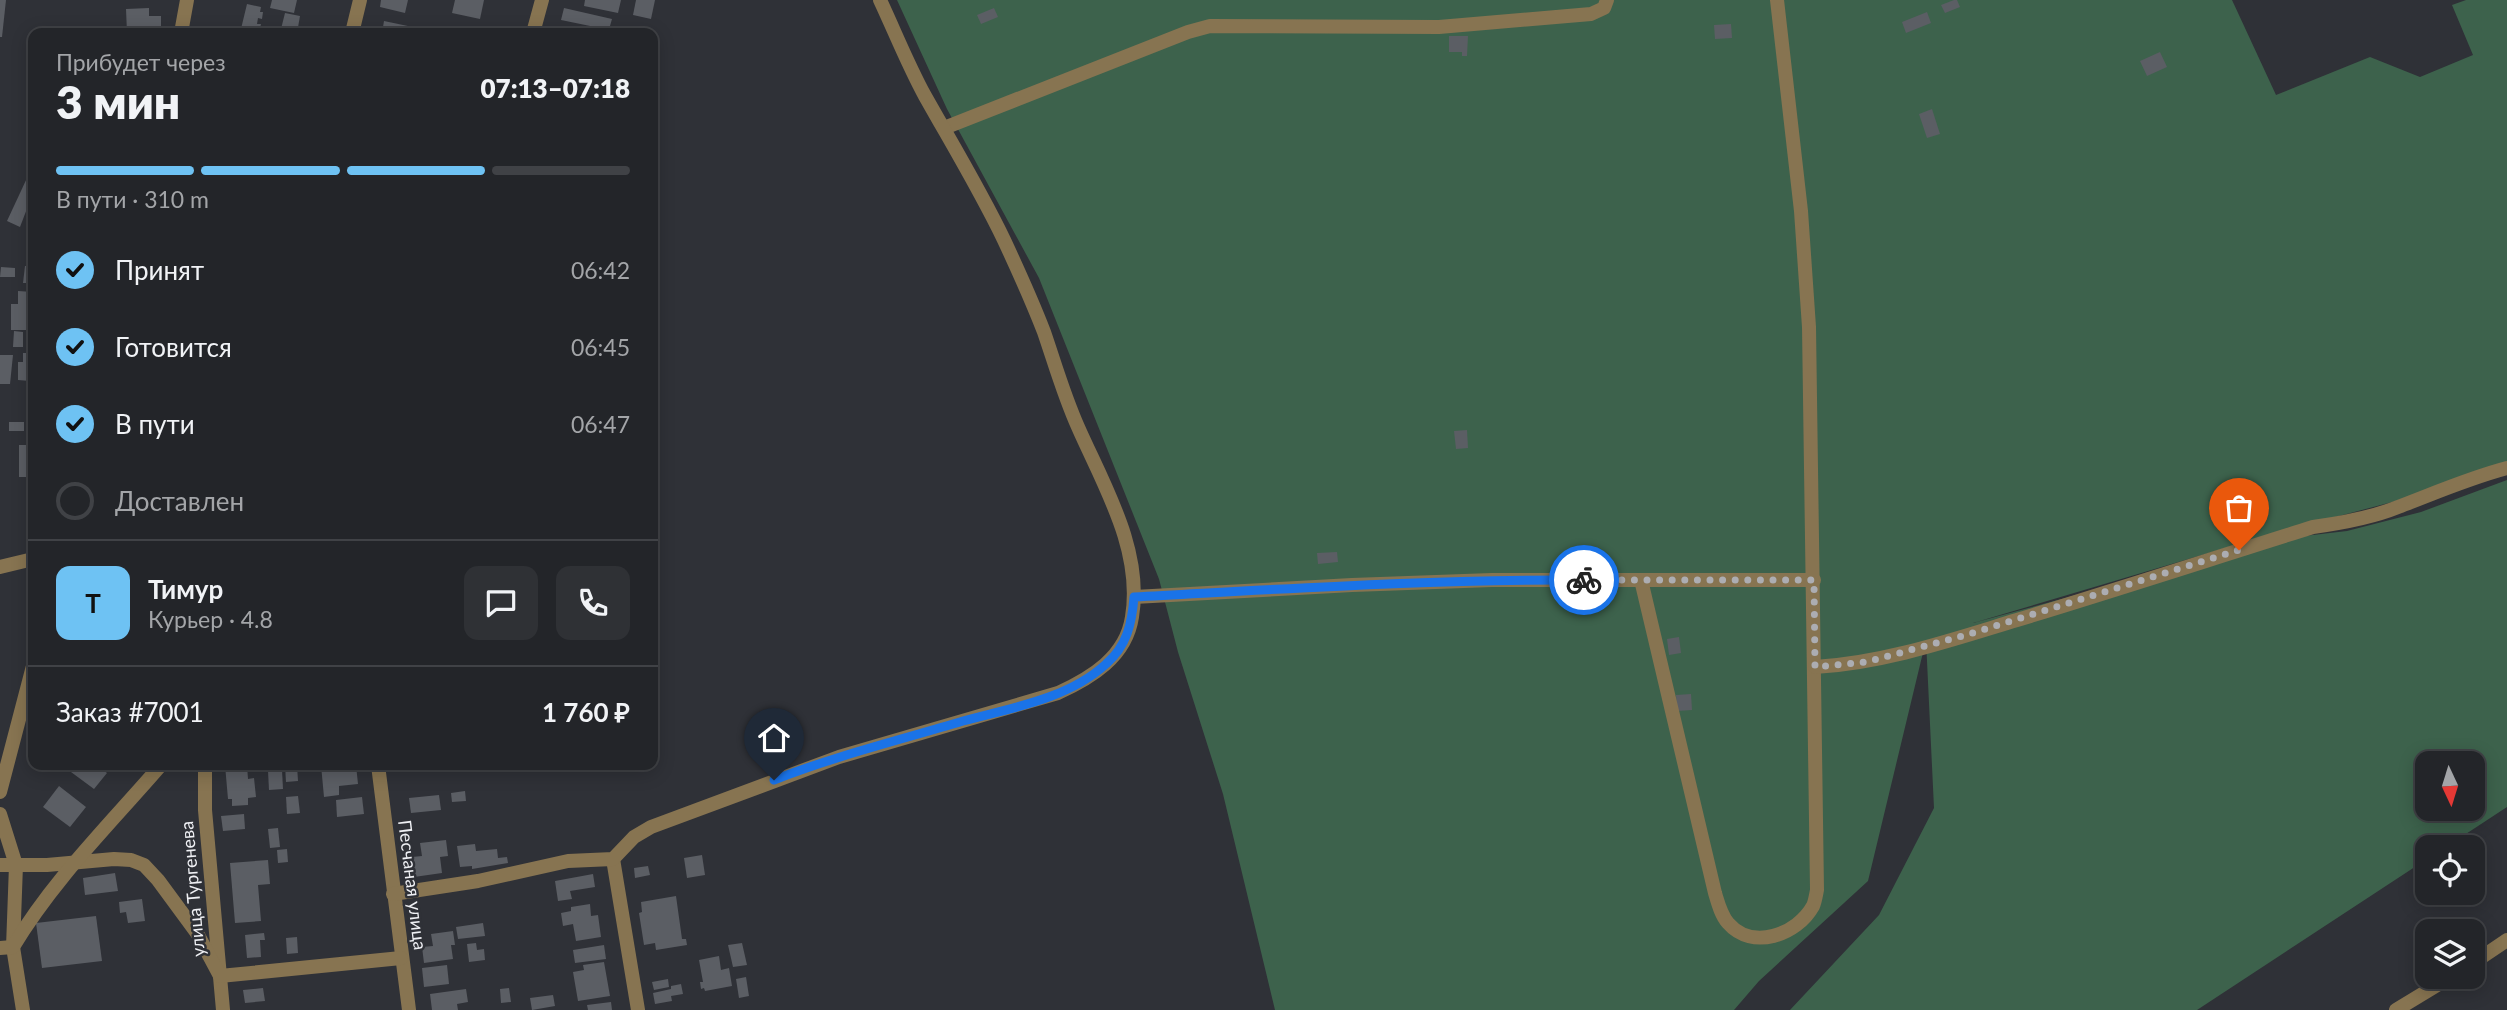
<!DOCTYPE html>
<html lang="ru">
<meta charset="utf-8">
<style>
:root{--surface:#232529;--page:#2f3135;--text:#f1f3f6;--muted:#a3a5a8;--line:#404246;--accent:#6ec2f3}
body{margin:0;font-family:Lato,sans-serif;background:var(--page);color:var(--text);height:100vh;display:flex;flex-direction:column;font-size:26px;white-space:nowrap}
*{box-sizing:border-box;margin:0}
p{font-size:23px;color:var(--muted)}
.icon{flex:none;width:38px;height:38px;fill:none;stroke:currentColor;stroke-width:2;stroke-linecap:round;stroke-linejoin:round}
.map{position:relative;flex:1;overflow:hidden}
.sheet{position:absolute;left:28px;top:28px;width:630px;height:742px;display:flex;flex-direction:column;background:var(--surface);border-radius:14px;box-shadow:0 4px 18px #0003,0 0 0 2px var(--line)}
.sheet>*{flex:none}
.needle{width:46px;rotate:176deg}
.controls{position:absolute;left:2415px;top:751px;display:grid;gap:14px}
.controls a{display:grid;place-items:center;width:70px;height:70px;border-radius:14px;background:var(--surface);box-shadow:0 4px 18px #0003,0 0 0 2px var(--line);font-size:35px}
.pin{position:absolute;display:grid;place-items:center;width:60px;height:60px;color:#fff;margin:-72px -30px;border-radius:50% 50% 50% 0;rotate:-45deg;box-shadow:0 0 7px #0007}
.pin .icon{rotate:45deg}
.courier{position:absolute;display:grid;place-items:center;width:70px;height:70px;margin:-35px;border:5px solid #1a73e8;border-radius:50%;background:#fff;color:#222;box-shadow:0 2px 9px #0007}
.overview em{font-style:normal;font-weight:800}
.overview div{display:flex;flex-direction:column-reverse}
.overview{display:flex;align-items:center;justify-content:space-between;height:119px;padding:0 28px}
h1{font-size:46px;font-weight:800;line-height:52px}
.bar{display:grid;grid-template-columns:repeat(4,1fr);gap:10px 7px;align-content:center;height:84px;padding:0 28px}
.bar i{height:9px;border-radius:5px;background:var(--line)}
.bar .active{background:var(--accent)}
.bar p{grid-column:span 4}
.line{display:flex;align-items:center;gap:18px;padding:0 28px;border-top:2px solid var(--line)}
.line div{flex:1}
.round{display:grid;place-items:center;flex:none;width:74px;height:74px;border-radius:14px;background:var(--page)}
ol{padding:0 28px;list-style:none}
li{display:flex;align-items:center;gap:21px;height:77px}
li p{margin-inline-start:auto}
li .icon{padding:7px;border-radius:50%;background:var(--accent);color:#111;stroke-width:4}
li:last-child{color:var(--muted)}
li i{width:38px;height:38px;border:4px solid var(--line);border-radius:50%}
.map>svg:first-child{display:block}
.green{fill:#3d624c;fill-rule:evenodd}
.building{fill:#5b5e64}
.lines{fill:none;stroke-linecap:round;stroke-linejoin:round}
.street{stroke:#877451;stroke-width:14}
.done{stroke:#acadb2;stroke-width:7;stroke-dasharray:0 12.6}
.route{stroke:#1a73e8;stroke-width:9}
.labels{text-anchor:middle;stroke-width:5;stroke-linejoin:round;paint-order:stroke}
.street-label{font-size:18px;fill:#eff0f4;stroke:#2f3137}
</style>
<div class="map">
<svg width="2507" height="1010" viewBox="0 0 2507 1010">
<rect width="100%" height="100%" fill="#2f3137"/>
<path class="green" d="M897,0H2232L2276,95L2370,57L2420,77L2473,55L2452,5L2466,0H2507V463L2396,501L2286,530L1973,623L2287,538L2347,531L2421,512L2507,480V807L2446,847H2427V859L2197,1010H1790L1879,915L1934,808L1926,640L1868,881L1759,981L1734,1010H1275L1223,794L1178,652L1159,579L1039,278L947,109ZM2427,763H2473V808H2427Z"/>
<g class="building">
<path d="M0,0H6L2,37H0Z"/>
<path d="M272,0H297L294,13L270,8Z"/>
<path d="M381,0H408L405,13L380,7Z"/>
<path d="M455,0H484L480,19L452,13Z"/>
<path d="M585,0H621L618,13L584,6Z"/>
<path d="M636,0H655L651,19L633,15Z"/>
<path d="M1954,0H1957L1960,7L1945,13L1941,5Z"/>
<path d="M247,4L261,7L260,12H263L262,19L258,18L257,24H261L259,32L240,33Z"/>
<path d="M149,8V16H161V33H127L126,9Z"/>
<path d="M564,8L612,19L608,33L594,30L595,27L561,20Z"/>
<path d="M994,8L998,17L981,24L977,15Z"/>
<path d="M1927,12L1931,23L1906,33L1902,22Z"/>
<path d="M285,13L300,16L297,33H280Z"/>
<path d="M384,21L427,30L426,33H382Z"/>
<path d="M1731,24L1732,38L1715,39L1714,25Z"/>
<path d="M1449,36H1468L1467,56H1462V52H1449Z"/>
<path d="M2160,52L2167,67L2147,76L2140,61Z"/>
<path d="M1932,109L1940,134L1927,138L1919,114Z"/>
<path d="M27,178L33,181V193L20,227L7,221Z"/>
<path d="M25,266H33V283H23Z"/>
<path d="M1,267L15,268V277H0Z"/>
<path d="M18,291L33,292V330H11V304H18Z"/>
<path d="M14,331L23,332V347H13Z"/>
<path d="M23,353H33V392H30V381L18,380V362H23Z"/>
<path d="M0,355H13L10,384H0Z"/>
<rect x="9" y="422" width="15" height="9"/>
<path d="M1467,430L1468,448L1456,449L1454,431Z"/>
<rect x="19" y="445" width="14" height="32"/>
<path d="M1337,552L1338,562L1318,564L1317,553Z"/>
<path d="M1679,637L1681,653L1669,655L1667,639Z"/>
<path d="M1691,694L1692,710L1677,711L1676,695Z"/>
<path d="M77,765H97L107,773L94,789L71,772Z"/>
<path d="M225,765H247L248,779L254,778L256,797L248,798V805L232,806V799H228Z"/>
<path d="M285,765H297L298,781L286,782Z"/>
<path d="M321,765H356L358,784L339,786V795L324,797Z"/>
<path d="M282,770L283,789L269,790L268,771Z"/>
<path d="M59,786L86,807L70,827L43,807Z"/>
<path d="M465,791L466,801L452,802L451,793Z"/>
<path d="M439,795L441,810L411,813L409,798Z"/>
<path d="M298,796L300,813L287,814L286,797Z"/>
<path d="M362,797L364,814L337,817L336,800Z"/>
<path d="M244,814L245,829L223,831L221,816Z"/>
<path d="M278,828L280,847L270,848L268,829Z"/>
<path d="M446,840L448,856L440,857L442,873L414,877L412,857L422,856L420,843Z"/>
<path d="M475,844L476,851L497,849L498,858L507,857L508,863L472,869V866L460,867L457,846Z"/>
<path d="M287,849L288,862L278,863L277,850Z"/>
<path d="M702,855L705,875L687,878L684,858Z"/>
<path d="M268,860L270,884L258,885L261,921L235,923L230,863Z"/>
<path d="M648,866L650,875L635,878L634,868Z"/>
<path d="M115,873L118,891L85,895L83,878Z"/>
<path d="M593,874L595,887L570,891L572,899L558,901L555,881Z"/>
<path d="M676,896L682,939H686L687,945L656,950L655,943L644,945L639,913L642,912L641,902Z"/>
<path d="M142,899L145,921L128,923L126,912L120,913L119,902Z"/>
<path d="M590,904L591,916L598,915L601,937L576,941L573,924L563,926L561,913L571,911V907Z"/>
<path d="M96,916L102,961L42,968L36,923Z"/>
<path d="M483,923L485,936L458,939L456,927Z"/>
<path d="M453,931L455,945H451L453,959L424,963L422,947L433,946L431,934Z"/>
<path d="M264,933L265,940H260L261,957L247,958L245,935Z"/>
<path d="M297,937L298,953L287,954L286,938Z"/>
<path d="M476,943L477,950L484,949L485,960L469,962L467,944Z"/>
<path d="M742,943L747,965L733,967L728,945Z"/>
<path d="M604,945L606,959L575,963L573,950Z"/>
<path d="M719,956L721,970L729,968L732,986L705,991L704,988L701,989L700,982H703L699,960Z"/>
<path d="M604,962L610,996L578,1001L573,972L584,970L583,965Z"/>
<path d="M447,965L449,984L424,987L422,968Z"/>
<path d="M746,977L749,996L739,998L736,979Z"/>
<path d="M668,979L669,987L654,990L652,982Z"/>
<path d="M681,984L683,994L671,996L672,1001L655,1004L653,993L671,989V986Z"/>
<path d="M263,988L265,1001L245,1003L243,990Z"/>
<path d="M509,988L511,1002L501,1003L500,989Z"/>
<path d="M466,989L468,1002L457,1004L458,1010H432L430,994Z"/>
<path d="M553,995L555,1006L532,1010L530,998Z"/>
<path d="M611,1002L612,1010H588L587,1005Z"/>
</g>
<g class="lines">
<g class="street">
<path d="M181,33L187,0"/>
<path d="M352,33L360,0"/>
<path d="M533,33L542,0"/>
<path d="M944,128L1188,32L1210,26L1439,27L1591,14L1604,8L1607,0"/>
<path d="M0,567L33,559"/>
<path d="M1641,580L1715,893C1718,903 1721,915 1728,923C1752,951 1797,935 1813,906C1815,902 1816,895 1817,890L1809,327L1801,211L1777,0"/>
<path d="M1134,597L1352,585L1492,580H1814"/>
<path d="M1815,667C1884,663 1951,640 2017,620C2116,590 2214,558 2313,527C2342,523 2371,518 2398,507C2435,493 2469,478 2507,468"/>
<path d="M205,765V810L223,1010"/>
<path d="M378,765L409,1010"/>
<path d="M0,792L33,666"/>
<path d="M0,814L16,865L13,947L23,1010"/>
<path d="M613,859L638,1010"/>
<path d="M0,865H47L114,859L131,860L144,865L158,880L197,933L220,976L401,958"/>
<path d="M393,894L478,881L568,861L613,859L634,837L651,827L839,757L1058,693C1091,678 1126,657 1132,617C1143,550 1104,486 1078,427C1064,396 1055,364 1044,332C1032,301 1018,270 1004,240C980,190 952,144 925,96C908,65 895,32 880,0"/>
<path d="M0,948L13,947C53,880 110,824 161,765"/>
<path d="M2473,963L2507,940"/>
<path d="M2396,1010L2452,976"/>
</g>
</g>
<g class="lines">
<path class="done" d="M1584,580H1814L1815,667L1866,662L1966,635L2239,550"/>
<path class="route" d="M774,780C835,756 900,740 963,721C1011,708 1068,699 1106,664C1127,646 1132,623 1134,597C1284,589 1434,579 1584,580"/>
</g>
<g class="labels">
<g class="street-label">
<text transform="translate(412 885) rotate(83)" y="6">Песчаная улица</text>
<text transform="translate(193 889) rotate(-95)" y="6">улица Тургенева</text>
</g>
</g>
</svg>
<div class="controls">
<a><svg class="needle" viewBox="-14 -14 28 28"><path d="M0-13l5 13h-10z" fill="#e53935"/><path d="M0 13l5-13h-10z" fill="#a3a5a8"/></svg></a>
<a><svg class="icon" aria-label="locate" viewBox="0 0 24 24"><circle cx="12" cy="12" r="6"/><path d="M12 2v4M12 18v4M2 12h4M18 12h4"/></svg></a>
<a><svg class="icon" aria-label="layers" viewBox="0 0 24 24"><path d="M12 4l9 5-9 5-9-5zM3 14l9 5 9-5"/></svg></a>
</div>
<div class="pin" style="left:2239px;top:550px;background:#ea580c"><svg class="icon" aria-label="bag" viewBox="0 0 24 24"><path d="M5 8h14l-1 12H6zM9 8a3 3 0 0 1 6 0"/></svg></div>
<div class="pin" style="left:774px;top:780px;background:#1f2937"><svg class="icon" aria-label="home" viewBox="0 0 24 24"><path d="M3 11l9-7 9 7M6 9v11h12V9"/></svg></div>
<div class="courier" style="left:1584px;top:580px"><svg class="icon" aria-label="bike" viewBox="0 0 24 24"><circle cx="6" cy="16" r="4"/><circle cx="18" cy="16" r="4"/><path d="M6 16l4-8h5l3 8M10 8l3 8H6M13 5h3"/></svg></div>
<section class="sheet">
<div class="overview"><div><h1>3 мин</h1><p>Прибудет через</p></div><em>07:13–07:18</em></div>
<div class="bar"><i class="active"></i><i class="active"></i><i class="active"></i><i></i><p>В пути · 310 m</p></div>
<ol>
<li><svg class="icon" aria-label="check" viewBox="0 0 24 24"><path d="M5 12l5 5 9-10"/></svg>Принят<p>06:42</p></li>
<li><svg class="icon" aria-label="check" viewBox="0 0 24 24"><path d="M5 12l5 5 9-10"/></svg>Готовится<p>06:45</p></li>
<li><svg class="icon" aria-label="check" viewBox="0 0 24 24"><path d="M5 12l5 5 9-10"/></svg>В пути<p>06:47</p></li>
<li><i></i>Доставлен</li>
</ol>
<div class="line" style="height:126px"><b class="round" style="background:var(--accent);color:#111">Т</b><div><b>Тимур</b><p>Курьер · 4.8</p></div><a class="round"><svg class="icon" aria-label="chat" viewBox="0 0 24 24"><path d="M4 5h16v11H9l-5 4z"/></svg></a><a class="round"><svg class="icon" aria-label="phone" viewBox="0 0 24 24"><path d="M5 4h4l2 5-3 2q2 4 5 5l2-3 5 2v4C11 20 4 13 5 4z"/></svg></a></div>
<div class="line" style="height:91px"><div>Заказ #7001</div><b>1 760 ₽</b></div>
</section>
</div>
